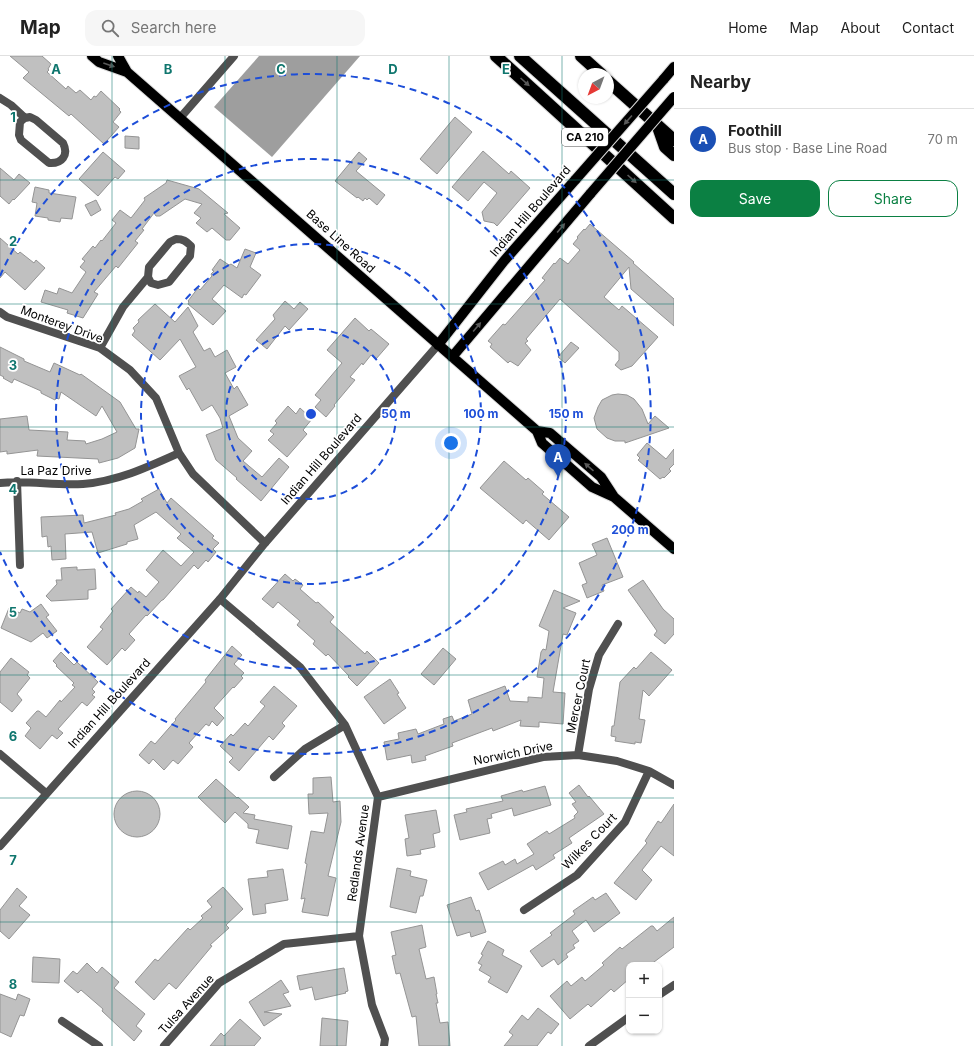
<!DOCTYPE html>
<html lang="en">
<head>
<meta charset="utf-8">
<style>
	:root { --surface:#fff; --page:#f6f6f6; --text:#222; --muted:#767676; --line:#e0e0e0; --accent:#0b8043 }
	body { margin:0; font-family:Inter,sans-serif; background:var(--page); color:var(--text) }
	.controls { position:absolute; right:12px; bottom:12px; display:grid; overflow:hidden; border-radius:8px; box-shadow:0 1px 3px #0004 }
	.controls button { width:36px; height:36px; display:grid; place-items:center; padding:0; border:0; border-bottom:1px solid var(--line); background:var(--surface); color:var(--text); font:20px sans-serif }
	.compass { position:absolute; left:578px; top:12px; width:36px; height:36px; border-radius:50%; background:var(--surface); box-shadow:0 1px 3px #0004; rotate:221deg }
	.you { position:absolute; left:451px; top:387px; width:14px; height:14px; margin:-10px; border:3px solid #fff; border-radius:50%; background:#1a73e8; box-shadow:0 0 0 6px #1a73e833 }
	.badge { display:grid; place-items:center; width:26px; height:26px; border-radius:50%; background:var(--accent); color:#fff; font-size:13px; font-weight:700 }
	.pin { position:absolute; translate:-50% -33px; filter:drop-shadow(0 1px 2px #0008) }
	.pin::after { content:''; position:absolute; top:21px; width:14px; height:12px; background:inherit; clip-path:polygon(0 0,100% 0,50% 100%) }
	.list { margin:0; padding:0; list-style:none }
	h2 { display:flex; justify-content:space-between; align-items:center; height:52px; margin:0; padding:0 16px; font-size:17px }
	h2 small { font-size:13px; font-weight:400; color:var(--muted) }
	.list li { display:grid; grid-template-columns:26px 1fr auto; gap:12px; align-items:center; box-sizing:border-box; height:60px; padding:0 16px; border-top:1px solid var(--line) }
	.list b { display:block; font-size:15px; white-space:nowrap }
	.list p { margin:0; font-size:13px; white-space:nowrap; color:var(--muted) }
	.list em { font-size:13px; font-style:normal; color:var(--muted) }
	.actions { display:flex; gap:8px; padding:12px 16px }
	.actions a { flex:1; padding:9px 0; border:1px solid var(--accent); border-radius:12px; text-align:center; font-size:14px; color:var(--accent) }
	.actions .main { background:var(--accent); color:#fff }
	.icon { flex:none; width:22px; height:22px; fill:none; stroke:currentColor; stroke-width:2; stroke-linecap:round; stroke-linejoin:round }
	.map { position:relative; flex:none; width:674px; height:990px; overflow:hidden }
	header { display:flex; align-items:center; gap:24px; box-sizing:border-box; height:56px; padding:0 20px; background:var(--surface); border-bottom:1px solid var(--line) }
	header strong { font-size:19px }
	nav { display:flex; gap:22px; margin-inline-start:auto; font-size:14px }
	.search { width:280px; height:36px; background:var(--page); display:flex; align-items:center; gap:10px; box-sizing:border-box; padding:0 14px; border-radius:12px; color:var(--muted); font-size:15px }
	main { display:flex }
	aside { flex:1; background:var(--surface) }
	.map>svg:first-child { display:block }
	.water { fill:#9e9e9e }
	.building { fill:#c0c0c0; stroke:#949494 }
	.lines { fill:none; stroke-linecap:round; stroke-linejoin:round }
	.primary-casing { stroke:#dbdbdb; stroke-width:12 }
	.motorway-casing { stroke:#dbdbdb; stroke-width:14 }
	.minor { stroke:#505050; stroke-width:8 }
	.tertiary { stroke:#505050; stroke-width:8 }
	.primary { stroke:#000; stroke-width:10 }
	.motorway { stroke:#000; stroke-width:12 }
	.primary-bridge-casing { stroke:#dbdbdb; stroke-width:12; stroke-linecap:butt }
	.primary-bridge { stroke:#000; stroke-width:10 }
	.oneway { fill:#595959 }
	.grid { fill:none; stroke:#0f766e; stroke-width:1; stroke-opacity:0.55 }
	.ring { fill:none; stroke:#1d4ed8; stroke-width:2; stroke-dasharray:7 5 }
	.labels { text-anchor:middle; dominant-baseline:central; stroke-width:3.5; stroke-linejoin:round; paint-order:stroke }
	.shield { fill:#fff; stroke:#4c4c4c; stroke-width:1 }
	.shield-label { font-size:11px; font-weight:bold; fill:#000 }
	.street-label { font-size:12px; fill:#000; stroke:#fff }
	.grid-label { font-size:13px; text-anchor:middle; font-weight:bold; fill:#0f766e; stroke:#fff; stroke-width:3.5; stroke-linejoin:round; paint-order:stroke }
	.centre { fill:#1d4ed8; stroke:#fff; stroke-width:2 }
	.ring-label { font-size:12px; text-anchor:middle; font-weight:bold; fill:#1d4ed8; stroke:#fff; stroke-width:3.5; stroke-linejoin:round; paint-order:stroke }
</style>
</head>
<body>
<header>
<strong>Map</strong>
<div class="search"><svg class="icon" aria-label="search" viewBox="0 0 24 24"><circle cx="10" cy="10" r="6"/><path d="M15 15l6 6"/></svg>Search here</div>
<nav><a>Home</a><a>Map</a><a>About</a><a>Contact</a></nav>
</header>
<main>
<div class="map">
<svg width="674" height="990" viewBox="0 0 674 990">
	<rect width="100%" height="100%" fill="#fff"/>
	<!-- water -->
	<path class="water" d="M259,0H360L272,101L214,51Z"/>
	<!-- building -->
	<path class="building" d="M10,0H42L51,8L48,13L49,14L47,16L66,33L68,30L76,37L80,34L91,44L94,40L96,41L101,35L120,53L119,54L121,56L113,66L119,71L104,88L71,58L69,60L23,22L29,16Z
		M455,61L472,76L437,118L420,103Z
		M125,80L139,81V93L125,92Z
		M483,95L509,118L511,115L530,132L497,170L494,167L484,165L482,156L497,137L484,126L468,145L452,131Z
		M103,96L125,115L118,123L115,121L98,140L79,123Z
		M359,96L367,103L356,115L385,139L377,149L369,142L367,144L365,142L363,145L358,141L357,142L335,125Z
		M0,112L14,124L19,118L30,127L14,144L13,143L9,148L0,140Z
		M167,124L199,133L228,157L224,158L240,172L230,184H226L212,172L207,176L196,167L201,162L194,157L202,148L185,143L160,160H156L154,157L142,173L144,174L135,185L138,187L118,212L116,210L94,236L98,238L83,262L67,257L68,254L41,246L45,234L57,238L59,232L72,237L86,216L80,211L85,205L82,203L93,190L95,192L101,184L102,185L116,167L112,164L120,154L131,162L145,144L144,142L166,127Z
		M35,131L49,134V137L76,141L72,163L61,162L60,166L48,164V162L35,160L37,147L32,146Z
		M96,144L101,154L91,160L85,149Z
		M590,168L634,206L633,207L674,243V270L631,233L629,211L604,241L619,254L622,250L658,281L632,310L621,314L615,309L619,304V296L560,243L526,283L528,285L525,287L531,294L518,310L510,305L508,307L490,291L492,288L488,285L503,268L505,269L545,224L542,222L554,207L555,208L560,202L568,208L580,194L573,188L578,182L577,181L584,173L585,174Z
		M0,182L18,198L20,196L34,207L36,204L45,212L25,234L5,216L0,222Z
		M245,193L256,197L250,211L261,219L246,239L244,238L242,242L224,229L212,243L226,255L213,269L188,248L189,246L188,245L198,232L200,234L212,220L211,218L214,215L212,214L220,203L229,209L231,208L237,212Z
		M285,245L294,253L300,246L308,253L289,274L285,270L267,293L256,284L275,263L273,259Z
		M155,248L175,266L188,251L198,270L193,276L204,295L210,292L215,301L227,294L236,311L225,317L234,333L237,330L248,349L229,360L238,382L252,395L243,405L262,421L279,402L289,411L261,445L236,423L237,422L216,404L206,379L223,372L220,362L212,349L202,355L189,332L187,334L179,320L196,311L180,283L160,304L132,279L135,275L133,272L139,266L138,264Z
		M355,262L369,275L371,273L389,288L376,303L371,299L363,309L362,307L350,321L355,324L334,349L335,350L326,361L315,351L321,344L315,339L342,307L327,294Z
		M571,286L579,292L565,307L558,301Z
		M0,291L24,303V305L50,316L54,307L80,319L81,318L120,346L136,373H139L135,392L118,402L99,407L98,403L37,400L38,394L7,398V395L0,396V363L27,360L29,374L68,376L67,384L85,385L86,388L102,383L117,376L102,350L96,360L61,336L59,343L56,342L55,344L41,337V335L14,323L12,327L3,322L4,321L0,319Z
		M618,338L627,339L634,343L642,353L648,368L655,360L669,372L625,387V385H615L607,382L597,373L594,362L598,351L602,344L612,339Z
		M288,350L296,358L300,352L312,363L303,374L307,378L287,401L268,384L274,378L270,375L277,367L275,365Z
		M647,387L666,403L674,393V408L669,413L671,415L664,422L663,421L660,423L638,404L640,402L637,399Z
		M504,405L526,424L528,422L544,436L542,438L569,461L549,484L526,464L523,468L480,432Z
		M159,433L167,447L171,442L214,480L212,482L219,487L213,493L216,496L208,506L206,504L198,513L194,509L163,544H162L147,560L146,559L129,578L135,584L125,595L122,592L107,609L87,591L103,573L100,571L113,555L111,553L131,531L138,537L139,535L146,541L159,526L146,514L163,494L181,510L194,496L177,482L181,478L156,456L134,469L138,483L127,486V488L98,497L92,476L65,478L66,503L52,504L51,490L48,491L47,480L42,481L41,461L83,459L84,467L116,459L115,457L129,453L143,445L141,443Z
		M607,482L623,521L602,529L604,535L587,542L582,529L587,527L579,507L597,499L592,488Z
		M77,511V514L95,513L96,533L88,534V543L51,545L46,540L57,528L56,524H62L61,512Z
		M285,518L293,525L295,523L303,529L300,533L316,547L318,546L334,561L330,566L365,598L367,595L379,607L357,630L348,621L349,620L328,598L326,600L313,588L315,585L297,569L300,565L278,546L273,552L262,543Z
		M643,524L663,553L674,563V578L665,588L654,579L657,575L628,534Z
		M554,534L580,545L563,552L576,557L567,579L563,578L553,636L565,637L563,668L539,666V671L520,670L521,664L493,675L492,672L452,687L453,690L425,700L426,704L412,707L411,699L387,704L384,686L399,683L398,677L416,673L418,678L444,668L443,663L452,660L454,665L472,658L468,644L505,630L510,645L528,646V641L542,642L544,622L537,621L541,596L543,593L546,594L549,575L539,570Z
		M41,548L49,559L46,561L57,575L47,582L43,577L31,586L1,572L9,552L20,557L22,553L30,556Z
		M232,590L242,599L234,608L244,617L241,620L243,622L234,632L233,631L214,652L224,662L217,670L212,665L209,670L206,668L189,687L193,691L178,708L173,704L164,714L153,703L149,708L139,699L151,685L155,688L176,664L175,663L206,626L205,624Z
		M443,592L456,603L434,629L421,618Z
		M61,596L74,609L77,606L98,626L92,633L95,636L92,639L95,641L87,650L82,646L58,673L63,677L57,683L52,679L40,693L25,680L31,672L26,667L37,655H39L46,661L60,644L61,646L75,631L72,629L74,627L56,610L57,609L53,605Z
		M651,596L672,614L649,640L643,634L639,663L645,664L641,687L635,686V688L615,685L616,681L611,680L612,670H614L620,626L634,611L636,613Z
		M11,602L29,616L27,619L30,622L17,638L22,644L12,656L0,646V616Z
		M390,623L399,637L397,638L406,652L384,668L364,641Z
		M274,630L297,650L282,667L285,670L273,684L269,680L239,715L229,706L233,702L220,690L231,678L233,680L245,667L248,670L265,650L260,646Z
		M331,721L333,746L340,745L341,766L328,820L336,822L328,860L302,856L305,842L301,843L307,808L305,807L311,775L324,777L328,757L309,758L308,738H313V722Z
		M216,723L237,742L238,741L249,751L243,757L255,759L254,763L292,770L288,793L256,787L259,774L248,772V768L235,756L225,767L198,741Z
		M579,729L588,741L589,740L604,758L569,782L572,787L553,799L555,802L536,814L533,809L488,834L479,817L503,805L505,809L515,803L517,808L534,798L527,788L547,775L549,778L575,762L574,760L578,756L572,748L576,746L569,737Z
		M545,730L551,749L514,760L512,752L491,758L492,762L487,763L490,777L460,784L454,759L467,756L466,753L503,745L501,740L522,734L523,736Z
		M114 758a23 23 0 1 1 46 0a23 23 0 1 1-46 0Z
		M674,748V800L661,790L642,814L652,824L636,844L614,827L647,787L645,785L658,765L661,767Z
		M436,754L440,776L433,778L435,791L420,794L421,798L407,800L405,783L409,782L405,759Z
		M397,812L411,815L410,820L427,824L423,840H420L416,857L390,851Z
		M283,813L288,844L265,848L266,857L253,859L248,823L268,821L267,815Z
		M223,831L243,853L226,869L229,872L210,889L212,890L176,933L169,927L154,944L135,926L155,903L158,905L188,872L190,874L203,862L201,860L212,851L207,845Z
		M17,832L27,841L19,850L30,859L9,883L0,875V854Z
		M606,837L620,857L594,876L586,864L572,875L579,885L573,889L575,892L566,898L568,901L558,909L554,903L542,911L530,895L552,879L550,877L575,858L573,855L593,841L595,844Z
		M471,841L476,855L479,854L486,876L471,881L470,876L457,880L447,849Z
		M674,861V891L650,909H629V923L614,936L611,933L591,951L588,948L570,963L550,940L567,925L571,930L582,921L585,925L604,909L602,907L620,891L622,893L651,870H653L657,875Z
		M422,869L426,891L419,893L426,923L434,921L437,938H436L438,947H436L440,967L448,966L450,990H419L416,960L412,961L400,917L396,918L392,900L396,899L391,876Z
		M488,885L504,894L502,899L522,910L507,937L488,926L491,921L479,914L482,909L478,907L483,899L481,898Z
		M33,901L60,903L59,927L32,926Z
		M87,907L97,917L102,911L119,926L114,932L145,958L136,970L142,975L134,985L102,955L103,953L81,934L78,937L64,925L73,915L77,918Z
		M344,912L348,935L345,936L346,937L315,944L312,931L300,934L297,920Z
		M281,924L289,936L283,938L291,950L264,956L282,958L264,970L249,946Z
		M0,938L16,944L18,938L30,943L24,960L20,959L11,981L0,976Z
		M538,952L559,968L551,978L548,976L537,990H504L513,979L509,976L522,959L528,964Z
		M322,962L348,965L346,990H320Z
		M240,963L261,982L254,990H210L221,977L224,980Z"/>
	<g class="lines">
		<defs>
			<path id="primary" d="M92,0L99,6L127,16
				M118,0L127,16L537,375L542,387L592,431L614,441L674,493
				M663,24L674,11
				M438,289L504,205L576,123
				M452,301L591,137
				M537,375L550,377L601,421L614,441"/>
			<path id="motorway" d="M496,0L674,162
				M520,0L674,138
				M581,0L601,18
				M608,25L674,84
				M658,71L665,91L674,99"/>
		</defs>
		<!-- primary casing -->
		<use href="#primary" class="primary-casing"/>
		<!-- motorway casing -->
		<use href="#motorway" class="motorway-casing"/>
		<!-- minor -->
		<path class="minor" d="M0,42L11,49L25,62
			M30,61L36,64L63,87C69,99 62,108 49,107L21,84L19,79L20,66L25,62Z
			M180,62L234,0
			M176,183C183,183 186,185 191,190L190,200L169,226L158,229L151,227L148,221L149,211L170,186Z
			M0,256L7,261L100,292L130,314L156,342L179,397L193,418L265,487
			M100,292L123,251L148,221
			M17,425L20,509
			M0,427C28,424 55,430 83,428C118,425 148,411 179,397
			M220,543L300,611L345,669L378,741L359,880L372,949L385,983L384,990
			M0,698L46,737
			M578,699L589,633L599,599L618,568
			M274,721L305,693L345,669
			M378,741L543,701L578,699L617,705L649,715L674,729
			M524,854L577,819L625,766L649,715
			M659,939L674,929
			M62,965L99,990
			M164,990L219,927L284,888L359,880
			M589,990L629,961"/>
		<!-- tertiary -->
		<path class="tertiary" d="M0,790L220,543L265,487L438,289"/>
		<!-- primary -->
		<use href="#primary" class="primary"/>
		<!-- motorway -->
		<use href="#motorway" class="motorway"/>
		<defs>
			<path id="primary-bridge" d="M576,123L663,24
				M591,137L674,41"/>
		</defs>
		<!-- primary-bridge casing -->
		<use href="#primary-bridge" class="primary-bridge-casing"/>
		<!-- primary-bridge -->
		<use href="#primary-bridge" class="primary-bridge"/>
	</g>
	<!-- one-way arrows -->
	<defs><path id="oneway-solid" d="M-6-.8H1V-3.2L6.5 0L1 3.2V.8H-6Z"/></defs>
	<g class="oneway">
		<use href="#oneway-solid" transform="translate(109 9) rotate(19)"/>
		<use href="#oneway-solid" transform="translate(525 26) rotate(42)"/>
		<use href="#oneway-solid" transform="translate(628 64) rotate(131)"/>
		<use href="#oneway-solid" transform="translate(632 123) rotate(42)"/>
		<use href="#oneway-solid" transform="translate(561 172) rotate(-50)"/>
		<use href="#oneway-solid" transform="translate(477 271) rotate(-50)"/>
		<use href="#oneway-solid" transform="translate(589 411) rotate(-139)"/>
	</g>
	<!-- grid -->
	<path class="grid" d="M112,0V990M225,0V990M337,0V990M449,0V990M562,0V990M0,124H674M0,248H674M0,371H674M0,495H674M0,619H674M0,742H674M0,866H674"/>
	<!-- distance rings -->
	<g class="ring">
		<circle cx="311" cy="358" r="85"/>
		<circle cx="311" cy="358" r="170"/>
		<circle cx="311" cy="358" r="255"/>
		<path d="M0 220A340 340 0 1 1 0 496"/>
	</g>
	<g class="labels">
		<!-- shield labels -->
		<rect class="shield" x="562" y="72" width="46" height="18" rx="3"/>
		<g class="shield-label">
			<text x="585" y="81">CA 210</text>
		</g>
		<!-- street labels -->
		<g class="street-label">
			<text transform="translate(530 155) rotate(-49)">Indian Hill Boulevard</text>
			<text transform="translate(341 185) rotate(42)">Base Line Road</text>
			<text transform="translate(62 268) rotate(20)">Monterey Drive</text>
			<text transform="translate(321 403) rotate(-49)">Indian Hill Boulevard</text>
			<text x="56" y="414">La Paz Drive</text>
			<text transform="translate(578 640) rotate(-78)">Mercer Court</text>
			<text transform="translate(109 647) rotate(-48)">Indian Hill Boulevard</text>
			<text transform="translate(513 697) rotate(-11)">Norwich Drive</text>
			<text transform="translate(589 785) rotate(-46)">Wilkes Court</text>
			<text transform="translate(358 797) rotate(-82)">Redlands Avenue</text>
			<text transform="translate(186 948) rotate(-48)">Tulsa Avenue</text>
		</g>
	</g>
	<g class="grid-label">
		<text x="56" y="18">A</text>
		<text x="168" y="18">B</text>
		<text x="281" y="18">C</text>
		<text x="393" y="18">D</text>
		<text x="506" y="18">E</text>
		<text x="13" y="66">1</text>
		<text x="13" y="190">2</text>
		<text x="13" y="314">3</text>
		<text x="13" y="438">4</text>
		<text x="13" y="561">5</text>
		<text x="13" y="685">6</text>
		<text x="13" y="809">7</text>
		<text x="13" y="933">8</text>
	</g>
	<circle cx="311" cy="358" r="6" class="centre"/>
	<g class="ring-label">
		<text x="396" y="362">50 m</text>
		<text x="481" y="362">100 m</text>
		<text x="566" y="362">150 m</text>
		<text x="630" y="478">200 m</text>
	</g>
</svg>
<div class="controls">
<button>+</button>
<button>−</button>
</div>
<svg class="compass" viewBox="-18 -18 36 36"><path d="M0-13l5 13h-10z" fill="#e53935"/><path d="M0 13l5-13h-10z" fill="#767676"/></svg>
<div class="you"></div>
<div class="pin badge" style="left:558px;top:421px;background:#1a4fb4">A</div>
</div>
<aside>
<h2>Nearby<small></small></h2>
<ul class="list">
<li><span class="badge" style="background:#1a4fb4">A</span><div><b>Foothill</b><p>Bus stop · Base Line Road</p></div><em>70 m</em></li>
</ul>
<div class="actions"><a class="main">Save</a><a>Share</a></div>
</aside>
</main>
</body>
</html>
